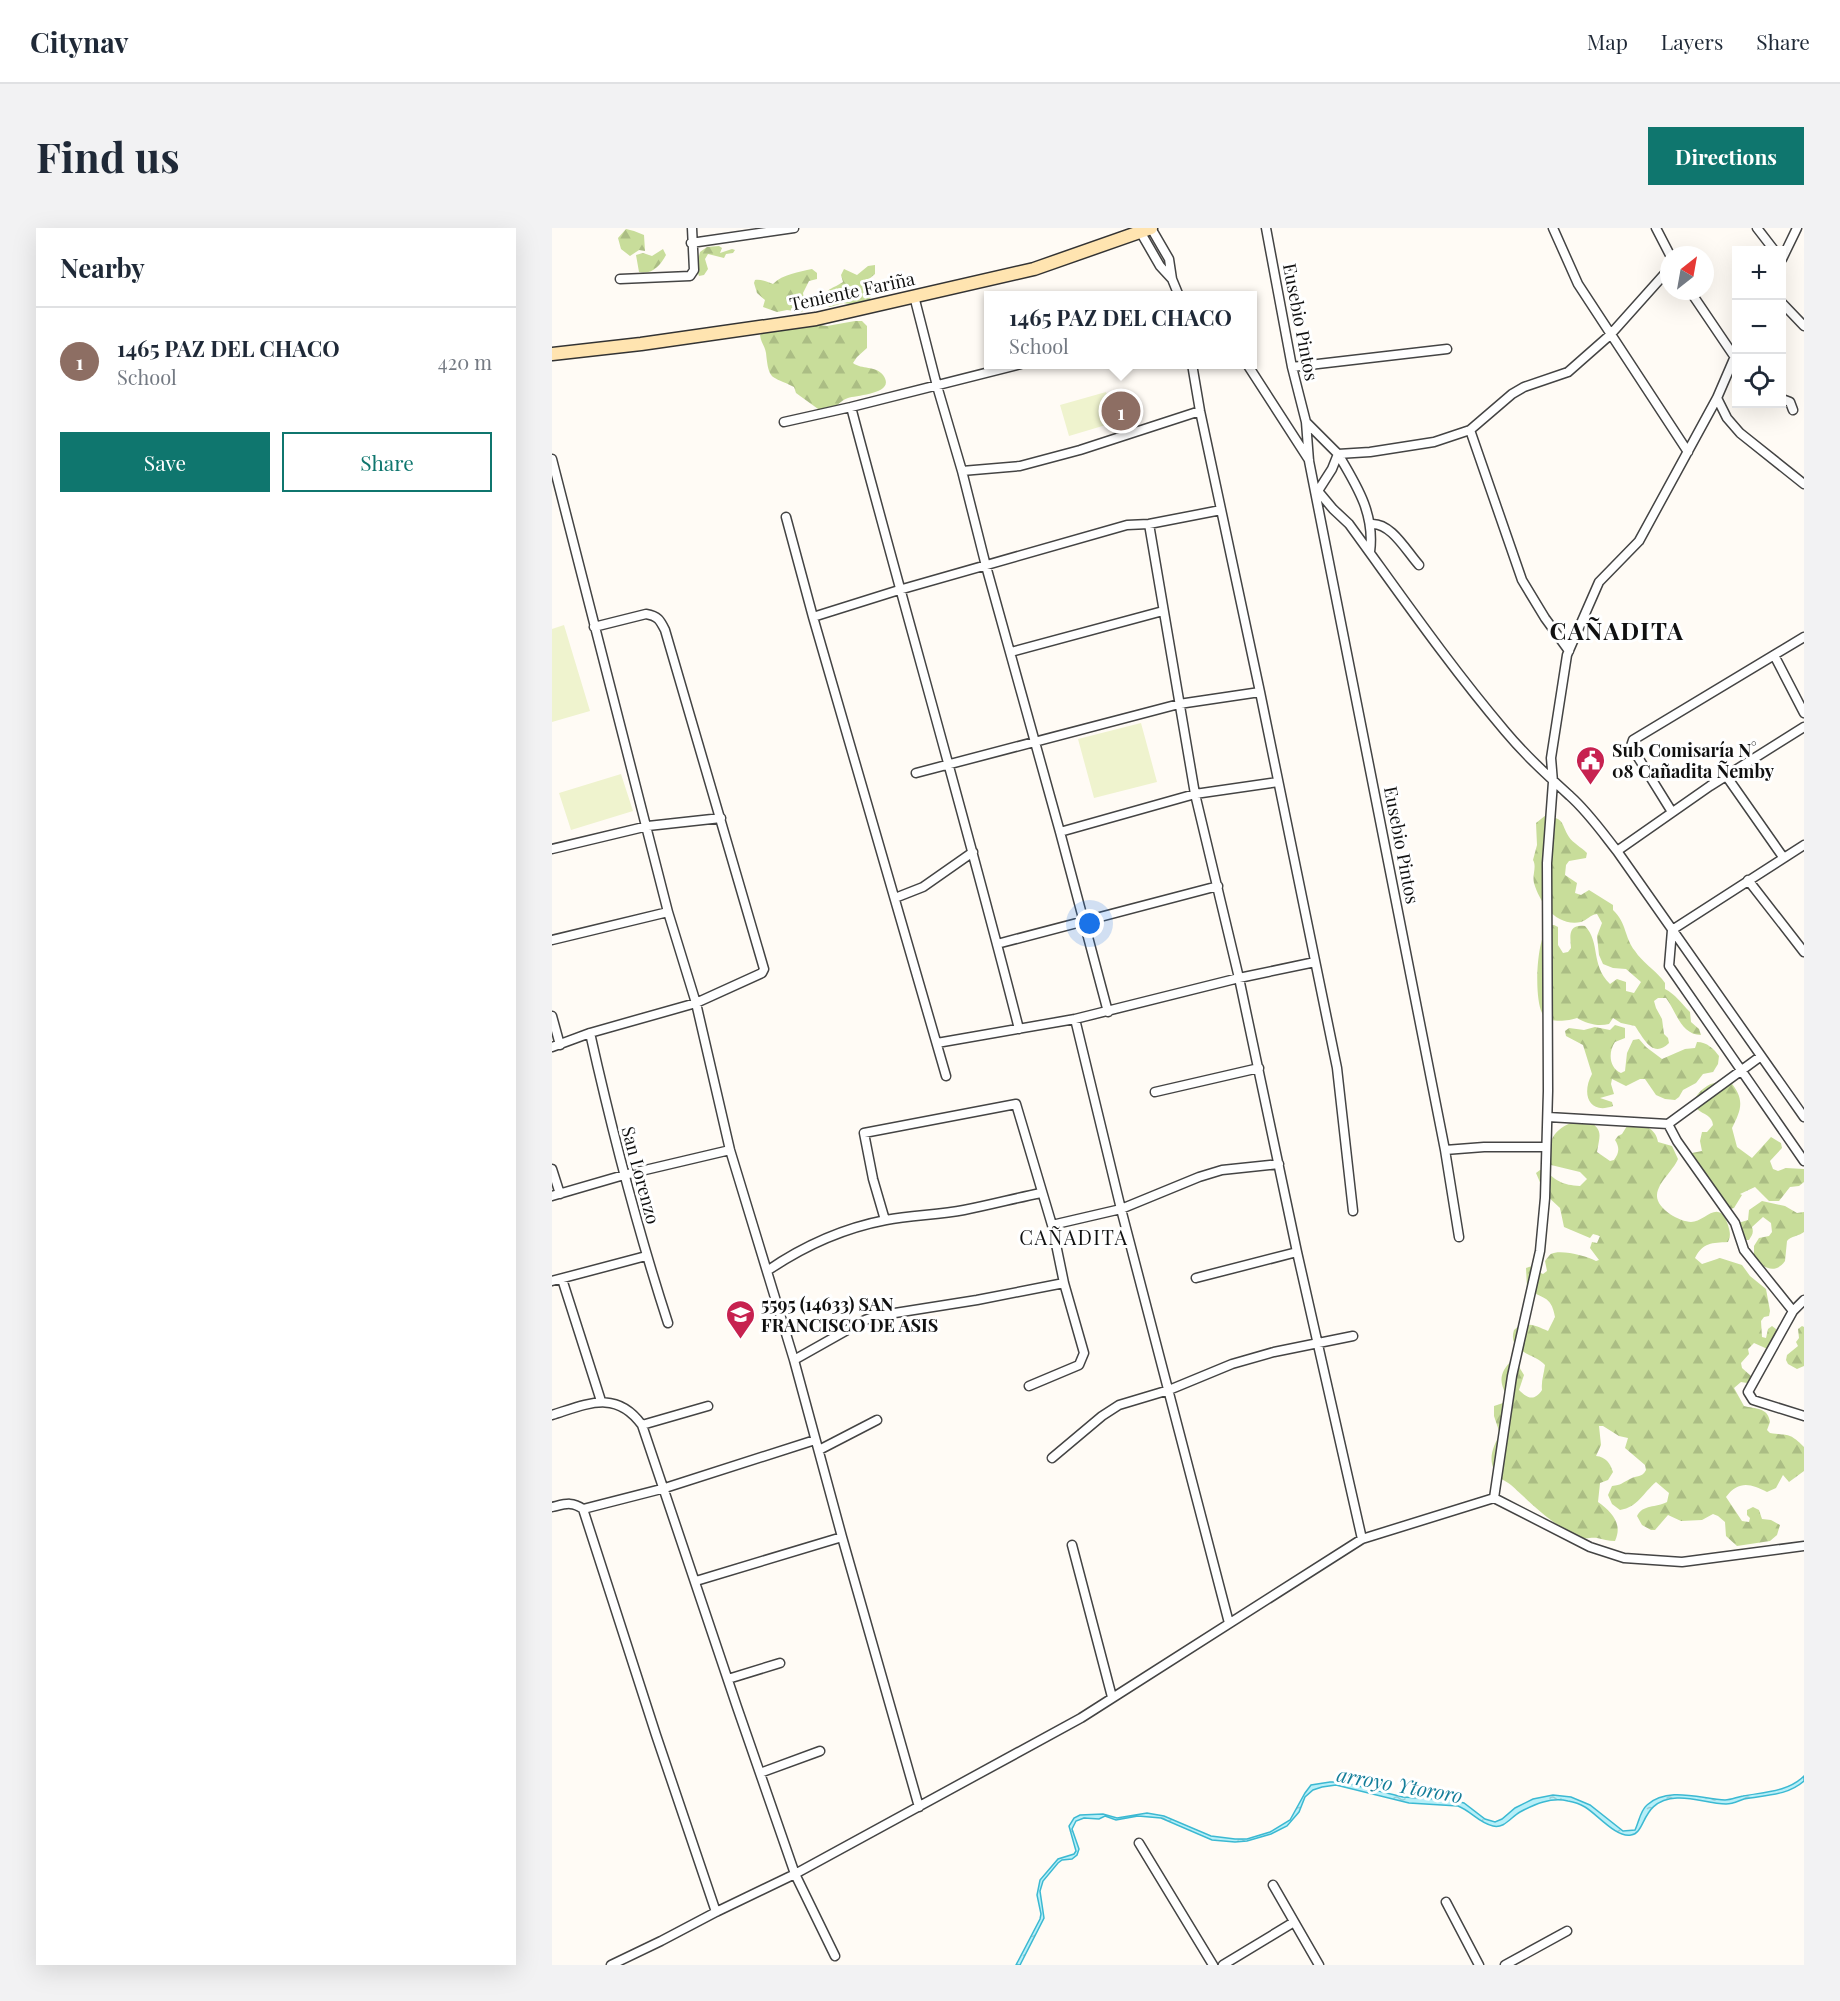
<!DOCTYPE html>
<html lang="en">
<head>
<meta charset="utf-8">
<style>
	:root { --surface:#fff; --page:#f2f2f3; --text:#1f2937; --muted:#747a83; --line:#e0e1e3; --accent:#0f766e }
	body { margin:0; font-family:"Playfair Display",serif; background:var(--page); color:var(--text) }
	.controls { position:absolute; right:18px; top:18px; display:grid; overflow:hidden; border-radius:0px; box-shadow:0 6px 24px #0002 }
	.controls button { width:54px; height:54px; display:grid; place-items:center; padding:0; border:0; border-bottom:2px solid var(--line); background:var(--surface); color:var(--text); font:30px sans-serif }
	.compass { position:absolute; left:1108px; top:18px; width:54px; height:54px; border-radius:50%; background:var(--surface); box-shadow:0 6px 24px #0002; rotate:31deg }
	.you { position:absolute; left:538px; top:696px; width:21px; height:21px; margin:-15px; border:4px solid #fff; border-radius:50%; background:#1a73e8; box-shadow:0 0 0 9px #1a73e833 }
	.badge { display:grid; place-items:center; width:39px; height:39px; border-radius:50%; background:var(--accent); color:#fff; font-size:20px; font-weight:700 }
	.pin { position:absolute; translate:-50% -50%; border:3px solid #fff; box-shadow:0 2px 6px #0006 }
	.popup { position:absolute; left:432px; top:63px; width:273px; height:78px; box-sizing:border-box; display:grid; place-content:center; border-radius:0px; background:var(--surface); filter:drop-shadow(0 2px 4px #0005); font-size:20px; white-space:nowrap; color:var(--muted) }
	.popup b { font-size:22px; color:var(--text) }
	.popup::after { content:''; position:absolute; left:50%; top:100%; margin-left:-12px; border:12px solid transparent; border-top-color:var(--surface) }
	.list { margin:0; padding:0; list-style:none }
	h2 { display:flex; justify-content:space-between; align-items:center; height:78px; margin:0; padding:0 24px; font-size:26px }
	h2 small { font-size:20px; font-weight:400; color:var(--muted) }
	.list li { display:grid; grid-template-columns:39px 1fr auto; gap:18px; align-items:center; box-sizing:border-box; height:108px; padding:0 24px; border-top:2px solid var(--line) }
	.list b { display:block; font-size:22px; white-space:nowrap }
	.list p { margin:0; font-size:20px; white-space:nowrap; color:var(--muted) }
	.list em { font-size:20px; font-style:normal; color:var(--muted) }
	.actions { display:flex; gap:12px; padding:18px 24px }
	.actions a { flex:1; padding:14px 0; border:2px solid var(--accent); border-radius:0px; text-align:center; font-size:21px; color:var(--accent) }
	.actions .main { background:var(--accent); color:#fff }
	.icon { flex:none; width:33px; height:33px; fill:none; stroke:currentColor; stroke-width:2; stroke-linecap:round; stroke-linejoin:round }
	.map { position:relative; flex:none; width:1252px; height:1737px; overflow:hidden; border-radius:0px }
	header { display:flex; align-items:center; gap:36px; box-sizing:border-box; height:84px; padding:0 30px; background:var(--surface); border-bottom:2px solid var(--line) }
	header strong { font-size:28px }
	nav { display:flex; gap:33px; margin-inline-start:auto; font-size:21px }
	.intro { display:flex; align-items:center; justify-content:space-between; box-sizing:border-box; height:144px; padding:0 36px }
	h1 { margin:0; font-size:42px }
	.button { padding:15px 27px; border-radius:0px; background:var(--accent); color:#fff; font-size:21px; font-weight:700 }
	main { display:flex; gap:36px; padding:0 36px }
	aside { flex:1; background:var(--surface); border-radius:0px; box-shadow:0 6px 24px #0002 }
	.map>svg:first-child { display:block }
	.forest { fill:url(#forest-firs) }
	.pitch { fill:#eff3ce }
	.water { fill:url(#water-ripples); stroke:#3cb9d2; stroke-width:1.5 }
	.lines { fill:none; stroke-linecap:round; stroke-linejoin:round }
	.street-casing { stroke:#444; stroke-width:11 }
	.secondary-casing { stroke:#333; stroke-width:15 }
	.street { stroke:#fff; stroke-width:8 }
	.secondary { stroke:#ffe4b0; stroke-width:12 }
	.labels { text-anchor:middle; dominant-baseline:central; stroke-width:6; stroke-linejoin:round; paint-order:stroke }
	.street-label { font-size:18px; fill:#111; stroke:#fff }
	.poi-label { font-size:18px; font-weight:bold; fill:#111; stroke:#fff; text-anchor:start }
	.neighbourhood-label { font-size:20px; letter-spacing:1.5px; fill:#111; stroke:#fff }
	.water-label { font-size:20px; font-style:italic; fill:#147e9a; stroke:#fff }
	.district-label { font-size:24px; font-weight:bold; letter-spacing:1.5px; fill:#111; stroke:#fff }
</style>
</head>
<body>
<header>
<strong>Citynav</strong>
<nav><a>Map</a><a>Layers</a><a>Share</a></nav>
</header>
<div class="intro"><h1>Find us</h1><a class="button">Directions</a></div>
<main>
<aside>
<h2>Nearby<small></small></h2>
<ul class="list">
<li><span class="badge" style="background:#8d6e63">1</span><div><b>1465 PAZ DEL CHACO</b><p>School</p></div><em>420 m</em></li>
</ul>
<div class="actions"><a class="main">Save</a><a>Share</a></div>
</aside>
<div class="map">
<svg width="1252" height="1737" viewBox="0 0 1252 1737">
	<defs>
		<pattern id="forest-firs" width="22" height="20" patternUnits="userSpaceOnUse" patternTransform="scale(1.5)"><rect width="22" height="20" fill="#c8dd9a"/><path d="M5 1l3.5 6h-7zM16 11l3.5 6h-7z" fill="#abbd84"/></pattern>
		<pattern id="water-ripples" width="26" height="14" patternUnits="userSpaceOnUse" patternTransform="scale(1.5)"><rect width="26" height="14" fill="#b7eff8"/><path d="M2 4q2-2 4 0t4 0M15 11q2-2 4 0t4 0" fill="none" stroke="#9cccd4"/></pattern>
	</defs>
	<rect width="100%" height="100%" fill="#fffbf5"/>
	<!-- forest -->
	<path class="forest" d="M74,1L82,3L92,7L93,23L87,22L78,28L69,21L66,10Z
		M167,18L170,20L168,25L180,21L183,22L181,25L174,26L172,30L156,26L153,31L156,41L152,47L147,48L144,40L148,24L155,19Z
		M111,21L114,27C108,38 100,47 87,44L84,27L91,25L100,28Z
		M323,37V46L317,51L320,67L317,73L304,77L291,75L278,79L272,76C268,62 281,61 291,54L289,47L292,41L305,47L316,38Z
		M260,41L265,45V51L257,53L251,65L253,78L250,84L235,82L225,84L211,79L213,72L205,65L202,55L203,52C209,51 216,54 221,56C231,46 247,44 260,41Z
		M303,93H310L315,98V120L305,129L301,135C310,142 323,137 331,147C345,166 305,167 296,170C287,173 284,181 273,186L244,165L242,159C219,147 217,154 214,125C213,118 209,115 208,107L213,103L235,101L253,95L275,98Z
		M994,587C1014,592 1008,594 1017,609C1021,615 1029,619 1035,625L1034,630L1017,633L1014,637L1013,647L1025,655L1023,665L1029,667L1037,662L1061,677V682C1075,695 1072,709 1083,723C1090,734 1102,741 1110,751L1113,755V761C1123,766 1129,775 1138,784L1139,794L1147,801L1149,807C1129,807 1124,783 1114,770H1106L1102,773L1104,780L1110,791L1112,806L1116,810L1117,815C1101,831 1092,811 1083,798L1069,795L1061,790L1057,796C1045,799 1034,795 1025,790C1016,793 995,796 990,785C982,768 984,711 997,697H1002L1006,699V717L1011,725L1016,724L1019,720C1018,707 1016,696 1033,698C1049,715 1038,736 1058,756L1065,751L1074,754V763L1082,765L1089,754L1074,741L1061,740L1051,736L1047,727L1045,708L1050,695L1045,686C1037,687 1036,692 1029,694C1004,699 988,675 982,655C980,646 985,639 981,632L985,617L984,595Z
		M1063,797L1073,800V810L1063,814C1056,824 1057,840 1069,845L1073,843L1075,825L1081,812L1087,811L1094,819L1110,831L1133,821L1143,820L1145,814C1155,814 1162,821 1167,828L1166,836L1161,844L1151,846L1144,855L1131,862L1127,869L1123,872L1113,871L1104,867L1093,851H1088L1074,858L1060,851L1059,856L1062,866L1048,870L1060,874L1061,878C1037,887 1029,866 1040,846L1031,817L1014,808L1013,803L1017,800L1032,802L1043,799L1058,802Z
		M1177,852C1193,871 1190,880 1180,900L1185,919L1200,930L1219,909L1229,915L1230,920L1218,933L1221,941L1226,943L1234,940L1252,941V954L1247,958L1238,959L1227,973H1217L1203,959L1188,966L1190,967L1182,980L1178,981L1146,951L1137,935L1140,925L1150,923L1148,913L1150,904H1155L1161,897C1160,887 1152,887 1145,881C1136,873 1151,859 1159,856C1164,854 1171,854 1177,852Z
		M1033,891C1052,901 1048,906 1045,924L1058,933L1062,932C1067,925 1068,920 1063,912L1066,908L1070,906L1075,898L1082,895C1093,897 1104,901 1106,914L1120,918L1126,931C1121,943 1106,954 1105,967C1104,981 1128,994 1139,994C1153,994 1167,969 1176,997C1178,1004 1179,1007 1176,1014C1160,1015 1151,1014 1143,1030L1150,1036L1168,1030L1190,1037L1198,1048L1214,1061L1218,1083L1217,1088L1212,1089L1209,1093L1210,1109L1214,1110L1216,1101L1220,1098L1224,1101L1226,1105L1220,1123L1202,1115L1196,1121L1197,1126L1189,1135L1190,1140L1199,1148V1153L1195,1155L1189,1154L1182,1160L1192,1178C1203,1181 1216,1179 1218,1194L1215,1202L1218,1205C1237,1208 1237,1204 1252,1219V1243L1237,1254L1231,1247L1224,1260L1215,1264C1199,1256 1187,1252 1174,1269L1190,1293L1197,1294L1198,1290L1195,1287V1282L1201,1279L1207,1282L1210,1291L1219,1292L1228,1297L1225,1307L1218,1313L1185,1318L1174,1308L1173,1294L1166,1288L1161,1286L1150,1292L1129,1293L1116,1287L1103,1302H1099L1090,1297L1085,1288C1091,1276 1104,1280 1115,1274L1117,1265L1104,1254C1091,1265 1086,1279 1068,1282L1060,1276L1056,1267L1060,1258C1070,1257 1069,1255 1078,1251C1085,1247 1090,1250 1094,1242L1093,1237L1073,1220L1076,1210L1067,1208L1051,1198H1047L1049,1217L1044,1228C1054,1229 1058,1235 1061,1244L1056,1252L1048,1255L1046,1274C1060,1284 1071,1296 1063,1313C1056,1313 1051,1311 1045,1310C1040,1309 1035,1311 1031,1310C1006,1303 977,1273 959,1257C953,1252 945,1250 942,1242C936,1229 942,1217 948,1206L942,1188V1178L951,1175L954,1166C946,1152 949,1143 960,1132L964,1134L972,1147L967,1162C975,1170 982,1174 990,1162C989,1153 992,1146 993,1137C983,1125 955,1125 962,1102C973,1092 984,1098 996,1103L1003,1089C999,1065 989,1073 975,1059L974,1040L980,1038L982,1042L991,1046L995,1043L993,1033C994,1032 998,1026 999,1026C1008,1021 1035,1028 1044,1033L1047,1032L1038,1020L1040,1014L1045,1015L1048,1008L1041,1006L1038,1010L1012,999L1008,980L993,966L984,945L988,942H992C1005,953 1010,957 1028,958L1035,951L1028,944L999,937C992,908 1008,896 1033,891Z
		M1210,973L1233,978L1245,985L1252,984V1004C1247,1008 1239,1008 1235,1013L1233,1033C1223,1047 1210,1040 1202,1028V1018L1207,1010L1217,1008L1220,1004L1219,995L1211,989L1200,999C1202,1005 1200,1007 1197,1012H1192L1186,995L1196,992L1197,982Z
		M1250,1098L1252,1099V1138L1245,1141L1236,1136L1234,1132L1235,1127L1246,1118L1244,1114L1247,1110L1246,1101Z"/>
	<!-- pitch -->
	<path class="pitch" d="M554,164L564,194L517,208L508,177Z
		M12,397L38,483L0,494V401Z
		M589,495L605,554L542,570L526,511Z
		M69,546L81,583L19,602L7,565Z"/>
	<!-- water -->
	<path class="water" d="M1252,1548V1553C1235,1568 1213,1567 1192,1571C1186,1573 1181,1576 1174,1576C1158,1576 1142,1569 1125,1570C1088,1572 1095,1605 1079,1607C1064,1610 1045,1586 1033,1579C1028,1576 1022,1574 1016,1573C999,1569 983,1576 968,1584C959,1589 952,1601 941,1598C927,1595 919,1583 906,1578L857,1575L784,1557L770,1559L761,1562L753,1569L747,1584L735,1598L719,1606L695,1613L683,1614L660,1612L609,1590L586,1588L564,1592L553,1588L547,1591L532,1590L524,1593L520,1601L527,1621L525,1627L520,1631L510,1632L506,1635L491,1653L488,1663L492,1690L468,1737H464L488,1691L489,1686L485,1667L488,1652L506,1631L522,1626L524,1623L517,1598L522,1590L528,1587L551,1586L565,1590L595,1585L612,1588L659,1608L683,1611H695L718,1604L738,1592L753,1565L759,1557L778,1554H790L851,1569L900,1572L912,1575L933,1591L943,1594L950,1591L963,1580L981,1571L1001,1567L1019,1569L1038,1577L1071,1603L1083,1602C1087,1594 1088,1583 1095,1577C1116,1558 1149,1571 1173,1572C1179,1572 1185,1569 1191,1568C1212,1564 1236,1564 1252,1548Z"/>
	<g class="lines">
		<defs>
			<path id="street" d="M599,0L617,31L620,51L627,68
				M714,0L740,139L754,194
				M1001,0L1026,56L1136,224
				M1104,0L1118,27
				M1205,0L1222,22
				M589,5L608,38L620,51
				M139,15L242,0
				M1230,31L1245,0
				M68,51L138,48L142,42L140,0
				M1138,63L1184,131
				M362,68L385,158L410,243L434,338L508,604L556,784
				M1230,75L1252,98
				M640,136L648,183L708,464L785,840L801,983
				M695,136L757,232
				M740,139L895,121
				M1165,170L1175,190L1188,205L1252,256
				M1230,171L1238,174L1241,182
				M299,179C354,387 414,593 467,801
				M232,194L299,179L469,136
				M918,202L970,352L993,390L1017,423
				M0,231L116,684
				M410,243L468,238L528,222L648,183
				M766,263L781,281L797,296C848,366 897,437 953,503C973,527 995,547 1018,568C1036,584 1050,604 1065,623L1252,889
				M764,266L780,241L786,226C805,258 823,286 818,324
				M234,289L261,389L394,848
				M597,296L643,566L687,750L745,1024L810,1311
				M819,296C839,294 855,324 867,337
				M261,389L347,362L575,297L597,296L669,282
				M459,424L611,383
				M1222,427L1252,485
				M364,545L627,476L708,464
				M1175,549L1231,629
				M1120,584L1079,518L1081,512L1252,409
				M508,604L643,566L726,554
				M1252,617L1120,702L1117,738L1252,933
				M0,621L96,598L169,590
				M1065,623L1158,558L1252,499
				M1196,652L1252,724
				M343,670L371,659L421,624
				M0,712L116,684L144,775L178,922L242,1132L290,1309L367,1579
				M445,716L666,658
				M0,788L8,817
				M523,791L569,981L677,1395
				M38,805C60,903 85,1000 116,1095
				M385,815L523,791L687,750L763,734
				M0,819L38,805L144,775L210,745L212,741L113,402C108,392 106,388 94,386L42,399
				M603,864L707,840
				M996,889L1116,896L1209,828
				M1116,896L1125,913L1183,995L1192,1022L1241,1083
				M893,922L932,919H994
				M0,941L8,966
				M0,968L72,947L178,922
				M333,992L321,951L312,905L464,876L500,997L512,1055L532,1125L527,1137L477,1158
				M500,997L569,981L647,949L670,942L727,936
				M907,1009L893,922L757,233L754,194L786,226L818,224L882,214L918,202L960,166L972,159L1016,144L1058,107L1117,41
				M215,1043C250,1019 292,1000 334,992C360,987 387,987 412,982C438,977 464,970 489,965
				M644,1050L745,1024
				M10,1051L49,1173
				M0,1053L94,1028
				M1252,1072L1241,1083L1196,1164L1201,1172L1252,1188
				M242,1132L313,1092L324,1088L425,1072L512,1055
				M0,1187C35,1176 64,1161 90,1197L185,1479L243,1646L164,1684L109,1713L59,1737
				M90,1197L156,1178
				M267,1222L325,1192
				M500,1230L550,1188L567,1177L617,1162L680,1136L722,1124L801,1108
				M942,1270L960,1148L988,1023L993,970L996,863L995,635L1001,554L999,530L1015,427L1047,354L1087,313L1165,170L1184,126
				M0,1279C13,1276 20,1273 31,1281L104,1507L164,1684
				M31,1281L113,1260L263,1212
				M520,1317L560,1469
				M144,1353L290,1309
				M176,1451L228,1435
				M208,1545L268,1523
				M587,1615L661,1737
				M721,1657L767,1737
				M894,1674L927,1737
				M283,1728L243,1646L529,1490L810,1311L942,1270L1038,1319L1072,1330L1130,1334L1252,1318
				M671,1737L742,1694
				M953,1737L1015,1703"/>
			<path id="secondary" d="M0,126L89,116L264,91L482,41L599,0"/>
		</defs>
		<!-- street casing -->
		<use href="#street" class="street-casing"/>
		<!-- secondary casing -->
		<use href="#secondary" class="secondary-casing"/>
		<!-- street -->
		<use href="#street" class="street"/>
		<!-- secondary -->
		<use href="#secondary" class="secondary"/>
	</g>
	<!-- icons -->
	<defs>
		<symbol id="civic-pin" viewBox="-11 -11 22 30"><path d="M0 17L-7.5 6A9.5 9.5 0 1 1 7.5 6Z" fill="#c72250" stroke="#fff"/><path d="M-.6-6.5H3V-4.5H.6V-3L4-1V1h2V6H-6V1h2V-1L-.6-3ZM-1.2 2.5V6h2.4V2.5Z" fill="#fff"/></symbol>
		<symbol id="school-pin" viewBox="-11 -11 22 30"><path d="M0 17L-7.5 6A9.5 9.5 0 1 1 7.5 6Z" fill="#c72250" stroke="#fff"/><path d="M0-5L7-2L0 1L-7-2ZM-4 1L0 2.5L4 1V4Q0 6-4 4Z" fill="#fff"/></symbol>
	</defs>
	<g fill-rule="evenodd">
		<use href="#civic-pin" x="1022" y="516" width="33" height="45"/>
		<use href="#school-pin" x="172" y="1070" width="33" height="45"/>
	</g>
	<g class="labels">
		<!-- street labels -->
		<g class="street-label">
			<text transform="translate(300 63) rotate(-12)">Teniente Fariña</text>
			<text transform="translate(749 94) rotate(79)">Eusebio Pintos</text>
			<text transform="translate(850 617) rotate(79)">Eusebio Pintos</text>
			<text transform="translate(89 947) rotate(75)">San Lorenzo</text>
		</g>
		<!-- poi labels -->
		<g class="poi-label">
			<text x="1060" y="522">Sub Comisaría N°<tspan x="1060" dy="21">08 Cañadita Ñemby</tspan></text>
			<text x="209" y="1076">5595 (14633) SAN<tspan x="209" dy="21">FRANCISCO DE ASIS</tspan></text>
		</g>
		<!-- neighbourhood labels -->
		<g class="neighbourhood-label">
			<text x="522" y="1008">CAÑADITA</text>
		</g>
		<!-- water labels -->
		<g class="water-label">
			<text transform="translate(848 1556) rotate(10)">arroyo Ytororo</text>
		</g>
		<!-- district labels -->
		<g class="district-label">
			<text x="1065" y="402">CAÑADITA</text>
		</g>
	</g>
</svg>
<div class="controls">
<button>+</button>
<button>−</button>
<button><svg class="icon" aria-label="locate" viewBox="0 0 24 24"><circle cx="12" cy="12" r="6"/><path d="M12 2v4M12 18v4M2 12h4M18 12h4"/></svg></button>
</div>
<svg class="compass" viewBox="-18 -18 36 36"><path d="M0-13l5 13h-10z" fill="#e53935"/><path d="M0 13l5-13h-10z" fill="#747a83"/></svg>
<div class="you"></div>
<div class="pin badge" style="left:569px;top:183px;background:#8d6e63">1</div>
<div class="popup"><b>1465 PAZ DEL CHACO</b>School</div>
</div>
</main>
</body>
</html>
